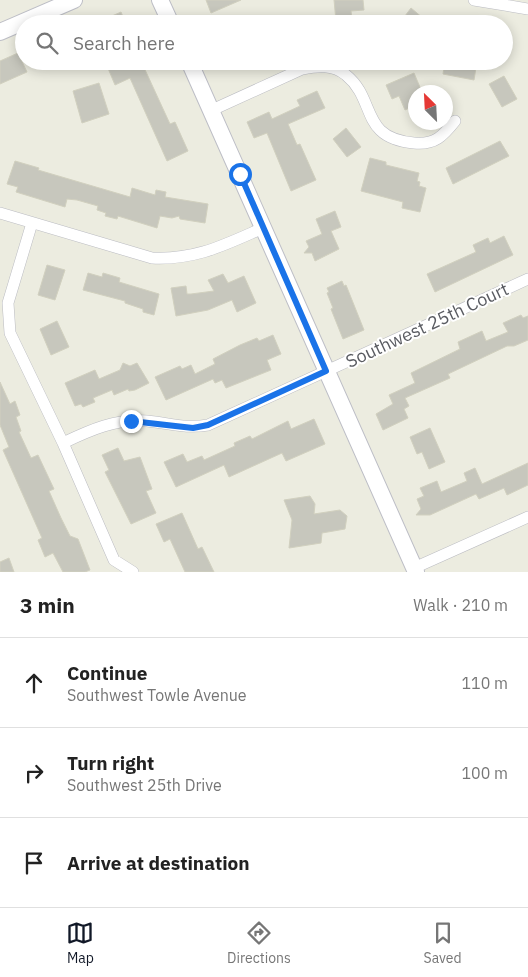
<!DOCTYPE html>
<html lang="en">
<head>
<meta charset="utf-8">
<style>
	:root { --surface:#fff; --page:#f6f6f6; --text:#222; --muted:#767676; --line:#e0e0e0; --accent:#111827 }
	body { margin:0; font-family:"IBM Plex Sans",sans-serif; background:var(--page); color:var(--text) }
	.compass { position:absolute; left:408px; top:85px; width:45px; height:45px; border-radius:50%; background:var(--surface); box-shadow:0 2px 12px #0003; rotate:336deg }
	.stop { position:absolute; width:15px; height:15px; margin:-11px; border:4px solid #1a73e8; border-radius:50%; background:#fff }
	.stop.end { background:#1a73e8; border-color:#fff; box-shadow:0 1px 5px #0008 }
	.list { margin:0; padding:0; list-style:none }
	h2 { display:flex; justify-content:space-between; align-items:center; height:65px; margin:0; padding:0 20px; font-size:21px }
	h2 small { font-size:16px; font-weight:400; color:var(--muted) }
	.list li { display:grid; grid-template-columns:32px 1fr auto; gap:15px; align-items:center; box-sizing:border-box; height:90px; padding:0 20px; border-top:1px solid var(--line) }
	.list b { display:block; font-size:19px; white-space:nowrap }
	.list p { margin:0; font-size:16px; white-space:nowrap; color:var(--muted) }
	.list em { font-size:16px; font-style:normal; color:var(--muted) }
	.icon { flex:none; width:28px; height:28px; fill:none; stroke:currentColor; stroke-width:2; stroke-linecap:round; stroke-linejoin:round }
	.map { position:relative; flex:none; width:528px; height:572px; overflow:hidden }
	.search { position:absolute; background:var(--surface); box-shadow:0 2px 12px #0003; left:15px; right:15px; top:15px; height:55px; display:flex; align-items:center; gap:12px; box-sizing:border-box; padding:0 18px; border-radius:28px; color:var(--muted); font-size:19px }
	.sheet { height:335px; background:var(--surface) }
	nav { display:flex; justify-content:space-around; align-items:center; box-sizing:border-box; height:70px; border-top:1px solid var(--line); background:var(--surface); font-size:14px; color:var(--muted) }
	nav a { display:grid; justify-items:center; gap:2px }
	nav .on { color:var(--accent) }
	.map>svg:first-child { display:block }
	.building { fill:#c7c7bd; stroke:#d1d0bf }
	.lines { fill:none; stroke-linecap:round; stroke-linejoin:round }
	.street-casing { stroke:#bbbcc2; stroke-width:12 }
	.secondary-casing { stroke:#bdbec6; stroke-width:18 }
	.street { stroke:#fff; stroke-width:11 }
	.secondary { stroke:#fff; stroke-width:16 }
	.route { stroke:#1a73e8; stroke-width:6 }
	.labels { text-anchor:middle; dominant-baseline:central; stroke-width:4; stroke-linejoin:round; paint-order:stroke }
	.street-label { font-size:18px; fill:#595b61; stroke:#fff }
</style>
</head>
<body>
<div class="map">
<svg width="528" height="572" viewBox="0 0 528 572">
	<rect width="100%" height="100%" fill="#ecece0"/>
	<!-- building -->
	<path class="building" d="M206,0H241L211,13Z
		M334,0H363L364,10L351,11L352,19L336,21Z
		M411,8L430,24H399Z
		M121,12L126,24H94Z
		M18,53L27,72L0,84V61Z
		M105,61H141L170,124L175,122L188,151L167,161L130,78L115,85Z
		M445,61H477L474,80L443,74Z
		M414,73L422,92H416V105L405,110L399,96L392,99L386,85Z
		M504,76L517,99L502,107L489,84Z
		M99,83L109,114L82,123L73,91Z
		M317,91L325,108L288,124L297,145L300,144L316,180L291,191L267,133L254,138L247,122L269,112L272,119L300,106L297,100Z
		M346,128L361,147L347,157L333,139Z
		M500,141L509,156L453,184L446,168Z
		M370,158L386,162V165L419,173L417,181L420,182L419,186L426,188L420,212L402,208L403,202L361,191Z
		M15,161L39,168L38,170L130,197L132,188L155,195L156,190L166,192L165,197L208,204L205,223L180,219L179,216L172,218L160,216L157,228L118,216L117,219L105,216L106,213L97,210L98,206L77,200L67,199L65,207L16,192L18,187L7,184Z
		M335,211L341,227L331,231L339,249L315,261L312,253H304L309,247L306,241L322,234L316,219Z
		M504,236L513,255L435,292L427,274L476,252L473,245L488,238L490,243Z
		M47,265L65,270L55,300L38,295Z
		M88,273L102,277L103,273L120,278L119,282L159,294L154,315L143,312V309L125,303V301L83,290Z
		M223,274L228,283L244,276L256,303L237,312L232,300L208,310L176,316L171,288L186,286L187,294H191L214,291L208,280Z
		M342,281L344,286L346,285L364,330L343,339L331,309L333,308L327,293L329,292L327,288Z
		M521,315L523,318L528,316V340L514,346H507L448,374L450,378L405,398L409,406L404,409L408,418L383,430L376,414L393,404L389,395L415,383L411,373L460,349L458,342L482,331L486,341L508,332L503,323Z
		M57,321L69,347L51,355L40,329Z
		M273,335L281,354L267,360L271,370L226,388L222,380L215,383L213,379L166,400L155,377L180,366L182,369L191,365L195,374L215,364L213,359L240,345L257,338L259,341Z
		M123,363L130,366L137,363L149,383L135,390L129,391L128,389L114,395L112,390L93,398L95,402L83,407L81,404L75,406L65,383L95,370L99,379L120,370Z
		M0,382L10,404L15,401L20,415L16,417L21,431L19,432L31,458L38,455L54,489L49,491L61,518L70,536L78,539L90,570L85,572H63L53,553L45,557L38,540L42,538L3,450L9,447L0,425Z
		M314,419L325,444L286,461L282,453L229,477L224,465L176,487L164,462L183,454L187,462L202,456L204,460L235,446L234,443L250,436L252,439L288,421L291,429Z
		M430,428L445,462L429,469L422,452L417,454L410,437Z
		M118,448L124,461L140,457L152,489L146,491L156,513L131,524L105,472L109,470L102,455Z
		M528,463V485L507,495L504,488L479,499L476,494L430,515H416L421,509L417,499L424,496L420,488L437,481L441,492L467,481L464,473L475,468L482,484Z
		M310,496L315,504L314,514L340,510L347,516L345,529L322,533L321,543L289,548L292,520L284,500Z
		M182,513L198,549L202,547L214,572H185L170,539L164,542L156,524Z
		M9,558L14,572H0V562Z"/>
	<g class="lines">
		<defs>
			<path id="street" d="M474,0L528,9
				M212,110L302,69C317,66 333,64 346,75C377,100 359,138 414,143C435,145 443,136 455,121
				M0,213L152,258C196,260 224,245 263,228
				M32,223L8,303L10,333L63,443L114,560L133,572
				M63,443C90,430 117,418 147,421C169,423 186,429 208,425L528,279
				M414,568L528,517"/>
			<path id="secondary" d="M160,0L171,24
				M0,32L74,0
				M189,61L416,572"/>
		</defs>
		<!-- street casing -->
		<use href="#street" class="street-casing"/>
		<!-- secondary casing -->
		<use href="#secondary" class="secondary-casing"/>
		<!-- street -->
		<use href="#street" class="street"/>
		<!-- secondary -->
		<use href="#secondary" class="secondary"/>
	</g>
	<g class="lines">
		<!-- route -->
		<path class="route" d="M131,421L193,428L208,425L326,371L240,174"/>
	</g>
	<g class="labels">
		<!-- street labels -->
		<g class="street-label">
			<text transform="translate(427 325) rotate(-25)">Southwest 25th Court</text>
		</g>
	</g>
</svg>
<svg class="compass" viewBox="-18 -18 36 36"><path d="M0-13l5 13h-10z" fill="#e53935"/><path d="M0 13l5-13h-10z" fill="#767676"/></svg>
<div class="stop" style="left:240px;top:174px"></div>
<div class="stop end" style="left:131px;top:421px"></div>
<div class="search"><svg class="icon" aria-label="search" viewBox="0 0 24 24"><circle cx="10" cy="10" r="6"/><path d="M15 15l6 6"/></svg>Search here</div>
</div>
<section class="sheet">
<h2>3 min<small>Walk · 210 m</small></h2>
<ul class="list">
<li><svg class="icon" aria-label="ahead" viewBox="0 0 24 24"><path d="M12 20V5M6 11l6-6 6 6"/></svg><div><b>Continue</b><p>Southwest Towle Avenue</p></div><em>110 m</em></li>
<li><svg class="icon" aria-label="right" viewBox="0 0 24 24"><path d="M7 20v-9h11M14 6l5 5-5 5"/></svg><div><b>Turn right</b><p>Southwest 25th Drive</p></div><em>100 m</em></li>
<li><svg class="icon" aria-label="arrive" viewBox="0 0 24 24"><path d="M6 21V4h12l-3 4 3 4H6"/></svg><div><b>Arrive at destination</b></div></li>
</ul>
</section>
<nav>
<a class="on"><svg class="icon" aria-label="map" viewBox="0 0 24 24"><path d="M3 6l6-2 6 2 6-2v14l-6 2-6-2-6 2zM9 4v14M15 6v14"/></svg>Map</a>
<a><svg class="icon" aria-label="directions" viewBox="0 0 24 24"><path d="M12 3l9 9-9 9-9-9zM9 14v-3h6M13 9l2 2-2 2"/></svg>Directions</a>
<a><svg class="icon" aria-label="saved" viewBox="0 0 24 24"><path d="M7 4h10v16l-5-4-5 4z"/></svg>Saved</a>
</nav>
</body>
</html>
